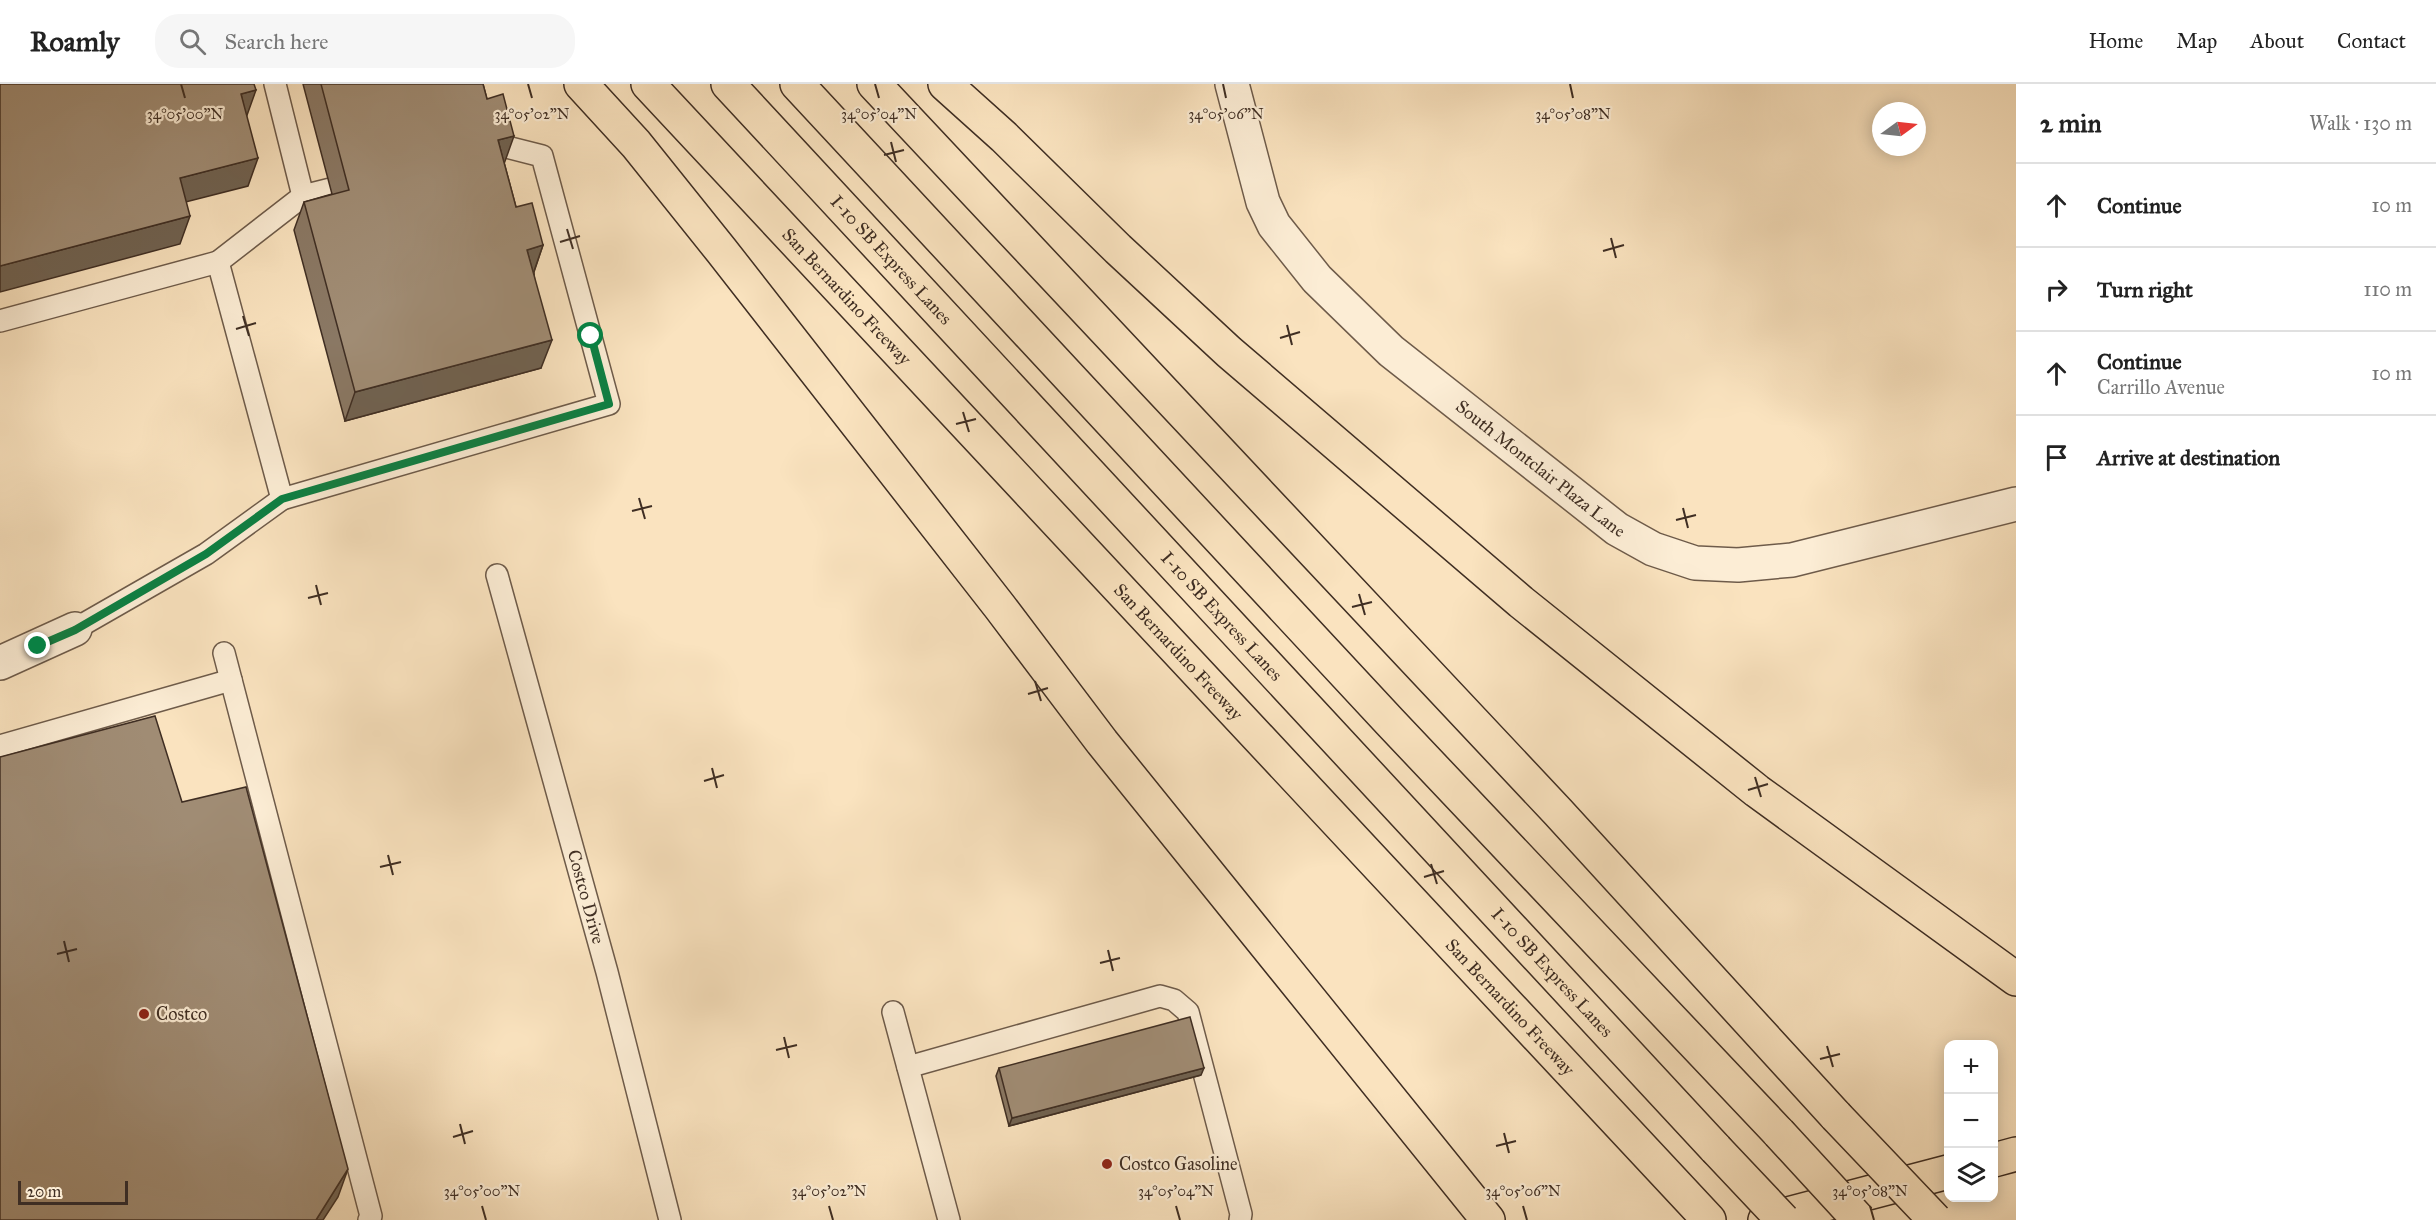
<!DOCTYPE html>
<html lang="en">
<head>
<meta charset="utf-8">
<style>
	:root { --surface:#fff; --page:#f6f6f6; --text:#222; --muted:#767676; --line:#e0e0e0 }
	body { margin:0; font-family:"IM FELL Great Primer",serif; background:var(--page); color:var(--text) }
	.controls { position:absolute; right:18px; bottom:18px; display:grid; overflow:hidden; border-radius:12px; box-shadow:0 3px 15px #0003 }
	.controls button { width:54px; height:54px; display:grid; place-items:center; padding:0; border:0; border-bottom:2px solid var(--line); background:var(--surface); color:var(--text); font:30px sans-serif }
	.compass { position:absolute; left:1872px; top:18px; width:54px; height:54px; border-radius:50%; background:var(--surface); box-shadow:0 3px 15px #0003; rotate:75deg }
	.scale { position:absolute; left:18px; bottom:15px; width:110px; box-sizing:border-box; padding-left:6px; border:3px solid #3f2e23; border-top:0; font-size:16px; line-height:21px; white-space:nowrap; color:#3f2e23; -webkit-text-stroke:4px #fcedd5; paint-order:stroke }
	.stop { position:absolute; width:18px; height:18px; margin:-14px; border:4px solid #0b8043; border-radius:50%; background:#fff }
	.stop.end { background:#0b8043; border-color:#fff; box-shadow:0 2px 6px #0008 }
	.list { margin:0; padding:0; list-style:none }
	h2 { display:flex; justify-content:space-between; align-items:center; height:78px; margin:0; padding:0 24px; font-size:26px }
	h2 small { font-size:20px; font-weight:400; color:var(--muted) }
	.list li { display:grid; grid-template-columns:39px 1fr auto; gap:18px; align-items:center; box-sizing:border-box; height:84px; padding:0 24px; border-top:2px solid var(--line) }
	.list b { display:block; font-size:22px; white-space:nowrap }
	.list p { margin:0; font-size:20px; white-space:nowrap; color:var(--muted) }
	.list em { font-size:20px; font-style:normal; color:var(--muted) }
	.icon { flex:none; width:33px; height:33px; fill:none; stroke:currentColor; stroke-width:2; stroke-linecap:round; stroke-linejoin:round }
	.map { position:relative; flex:none; width:2016px; height:1136px; overflow:hidden }
	header { display:flex; align-items:center; gap:36px; box-sizing:border-box; height:84px; padding:0 30px; background:var(--surface); border-bottom:2px solid var(--line) }
	header strong { font-size:28px }
	nav { display:flex; gap:33px; margin-inline-start:auto; font-size:21px }
	.search { width:420px; height:54px; background:var(--page); display:flex; align-items:center; gap:15px; box-sizing:border-box; padding:0 21px; border-radius:24px; color:var(--muted); font-size:22px }
	main { display:flex }
	aside { flex:1; background:var(--surface) }
	.map>svg:first-child { display:block }
	.lines { fill:none; stroke-linecap:round; stroke-linejoin:round }
	.lane-casing { stroke:#6e5b4a; stroke-width:24 }
	.street-casing { stroke:#6e5b4a; stroke-width:36 }
	.primary-casing { stroke:#3f2e23; stroke-width:36 }
	.highway-casing { stroke:#3f2e23; stroke-width:36 }
	.lane { stroke:#fcedd5; stroke-width:21 }
	.street { stroke:#fcedd5; stroke-width:33 }
	.primary { stroke:#fae3bf; stroke-width:33 }
	.highway { stroke:#fae3bf; stroke-width:33 }
	.highway-bridge-casing { stroke:#3f2e23; stroke-width:36; stroke-linecap:butt }
	.highway-bridge { stroke:#fae3bf; stroke-width:33 }
	.wall { fill:#8a7864; stroke:#3f2e23; stroke-width:1.5 }
	.shaded-wall { fill:#706251; stroke:#3f2e23; stroke-width:1.5 }
	.building { fill:#a08c74; stroke:#3f2e23; stroke-width:1.5 }
	.route { stroke:#0b8043; stroke-width:8 }
	.ticks { fill:none; stroke:#3f2e23; stroke-width:2 }
	.poi-dot { fill:#8f2418; stroke:#fcedd5; stroke-width:2 }
	.labels { text-anchor:middle; dominant-baseline:central; stroke-width:4.5; stroke-linejoin:round; paint-order:stroke }
	.street-label { font-size:18px; fill:#3f2e23; stroke:#fcedd5 }
	.poi-label { font-size:18px; fill:#3f2e23; stroke:#fcedd5; text-anchor:start }
	.ticks-label { font-size:15px; text-anchor:middle; fill:#3f2e23; stroke:#fcedd5; stroke-width:4.5; stroke-linejoin:round; paint-order:stroke }
</style>
</head>
<body>
<header>
<strong>Roamly</strong>
<div class="search"><svg class="icon" aria-label="search" viewBox="0 0 24 24"><circle cx="10" cy="10" r="6"/><path d="M15 15l6 6"/></svg>Search here</div>
<nav><a>Home</a><a>Map</a><a>About</a><a>Contact</a></nav>
</header>
<main>
<div class="map">
<svg width="2016" height="1136" viewBox="0 0 2016 1136">
	<rect width="100%" height="100%" fill="#fae3bf"/>
	<filter id="stains"><feTurbulence type="fractalNoise" baseFrequency=".00333" numOctaves="4"/><feColorMatrix values="0 0 0 0 .2 0 0 0 0 .09 0 0 0 0 .02 0 0 0 .5 -.17"/></filter>
	<radialGradient id="worn" r=".72"><stop offset=".6" stop-color="#630" stop-opacity="0"/><stop offset="1" stop-color="#630" stop-opacity=".3"/></radialGradient>
	<g class="lines">
		<defs>
			<g id="lane">
				<path d="M275,0L303,112L218,178L282,415L609,320L542,72L499,61"/>
				<path d="M303,112L331,105"/>
				<path d="M0,237L218,178"/>
				<path id="s1" d="M497,491L607,888L670,1136"/>
				<path d="M75,545L206,470L282,415"/>
				<path d="M224,569L371,1132L369,1136"/>
				<path d="M0,662L231,596"/>
				<path d="M893,928L949,1136"/>
				<path d="M908,983L1160,912L1174,916L1188,928L1241,1130L1240,1136"/>
			</g>
			<g id="street">
				<path id="s2" d="M1232,0L1263,118L1274,141L1317,195L1391,267L1617,445L1653,465L1695,479L1738,481L1792,476L2016,420"/>
				<path d="M0,579L75,545"/>
			</g>
			<path id="primary" d="M1994,1076L2016,1070
				M1765,1136L1948,1088"/>
			<g id="highway">
				<path d="M581,0L636,60L721,166L1000,523L1102,658L1488,1136"/>
				<path id="s3" d="M648,0L1709,1136"/>
				<path id="s4" d="M728,0L1716,1065"/>
				<path d="M797,0L1390,638L1779,1049"/>
				<path d="M874,0L1558,728L1836,1032"/>
				<path d="M945,0L1004,53L1118,165L1229,268L1521,518L1757,707L2016,895"/>
			</g>
		</defs>
		<!-- lane casing -->
		<use href="#lane" class="lane-casing"/>
		<!-- street casing -->
		<use href="#street" class="street-casing"/>
		<!-- primary casing -->
		<use href="#primary" class="primary-casing"/>
		<!-- highway casing -->
		<use href="#highway" class="highway-casing"/>
		<!-- lane -->
		<use href="#lane" class="lane"/>
		<!-- street -->
		<use href="#street" class="street"/>
		<!-- primary -->
		<use href="#primary" class="primary"/>
		<!-- highway -->
		<use href="#highway" class="highway"/>
		<defs>
			<path id="highway-bridge" d="M1836,1032L1935,1136
				M1779,1049L1859,1136
				M1716,1065L1783,1136"/>
		</defs>
		<!-- highway-bridge casing -->
		<use href="#highway-bridge" class="highway-bridge-casing"/>
		<!-- highway-bridge -->
		<use href="#highway-bridge" class="highway-bridge"/>
	</g>
	<!-- wall -->
	<path class="wall" d="M303,0H483L516,123L543,161L534,188L541,284L345,337L294,146L304,118L332,110Z
		M999,984L1201,991L1009,1042L996,992Z"/>
	<!-- shaded-wall -->
	<path class="shaded-wall" d="M256,6L246,34L241,10Z
		M514,52L504,80L498,56Z
		M258,74L248,102L170,122L180,94Z
		M190,132L180,160L0,208V182Z
		M543,161L533,190L527,166Z
		M552,256L541,284L345,337L355,308Z
		M1204,984L1201,991L1009,1042L1012,1034Z
		M348,1085L338,1113L323,1136H316Z"/>
	<!-- building -->
	<path class="building" d="M0,0H254L256,6L241,10L258,74L180,94L190,132L0,182Z
		M321,0H483L487,15L503,10L514,52L498,56L516,123L532,119L543,161L527,166L552,256L355,308L304,118L349,106Z
		M155,632L182,718L246,703L348,1085L316,1136H0V673Z
		M1190,933L1204,984L1012,1034L999,984Z"/>
	<g class="lines">
		<!-- route -->
		<path class="route" d="M38,562L75,546L206,470L282,415L609,320L591,252"/>
	</g>
	<!-- ticks -->
	<path class="ticks" d="M181,0L185,14M528,0L532,14M875,0L879,14M1223,0L1226,14M1570,0L1573,14M891,58L896,78M884,71L904,66M567,145L573,165M1611,154L1616,174M560,158L580,152M1603,167L1624,161M243,232L249,252M1287,241L1292,261M236,245L256,239M1280,254L1300,248M963,328L969,348M956,340L976,335M639,414L645,435M1683,424L1688,444M632,427L652,422M1676,436L1696,431M316,501L321,521M1359,510L1365,531M308,514L328,509M1352,523L1372,518M1035,597L1041,617M1028,610L1048,604M712,684L717,704M1755,693L1761,713M704,697L724,691M1748,706L1768,700M388,771L393,791M1431,780L1437,800M380,783L401,778M1424,793L1444,787M64,857L69,878M1108,866L1113,887M57,870L77,865M1100,879L1120,874M784,953L789,974M1827,962L1833,983M776,966L797,961M1820,975L1840,970M460,1040L465,1060M1504,1049L1509,1069M453,1053L473,1047M1496,1062L1516,1057M482,1122L486,1136M829,1122L833,1136M1176,1122L1180,1136M1523,1122L1527,1136M1870,1122L1874,1136"/>
	<!-- markers -->
	<g class="poi-dot">
		<circle cx="144" cy="930" r="6"/>
		<circle cx="1107" cy="1080" r="6"/>
	</g>
	<g class="labels">
		<!-- street labels -->
		<g class="street-label">
			<text stroke="none"><textPath href="#s4" startOffset="240">I-10 SB Express Lanes</textPath></text>
			<text stroke="none"><textPath href="#s3" startOffset="291">San Bernardino Freeway</textPath></text>
			<text stroke="none"><textPath href="#s2" startOffset="510">South Montclair Plaza Lane</textPath></text>
			<text stroke="none"><textPath href="#s4" startOffset="726">I-10 SB Express Lanes</textPath></text>
			<text stroke="none"><textPath href="#s3" startOffset="777">San Bernardino Freeway</textPath></text>
			<text stroke="none"><textPath href="#s1" startOffset="334">Costco Drive</textPath></text>
			<text stroke="none"><textPath href="#s4" startOffset="1212">I-10 SB Express Lanes</textPath></text>
			<text stroke="none"><textPath href="#s3" startOffset="1263">San Bernardino Freeway</textPath></text>
		</g>
		<!-- poi labels -->
		<g class="poi-label">
			<text x="156" y="930">Costco</text>
			<text x="1119" y="1080">Costco Gasoline</text>
		</g>
	</g>
	<g class="ticks-label">
		<text x="185" y="35">34°05'00"N</text>
		<text x="532" y="35">34°05'02"N</text>
		<text x="879" y="35">34°05'04"N</text>
		<text x="1226" y="35">34°05'06"N</text>
		<text x="1573" y="35">34°05'08"N</text>
		<text x="482" y="1112">34°05'00"N</text>
		<text x="829" y="1112">34°05'02"N</text>
		<text x="1176" y="1112">34°05'04"N</text>
		<text x="1523" y="1112">34°05'06"N</text>
		<text x="1870" y="1112">34°05'08"N</text>
	</g>
	<rect width="100%" height="100%" filter="url(#stains)"/>
	<rect width="100%" height="100%" fill="url(#worn)"/>
</svg>
<div class="controls">
<button>+</button>
<button>−</button>
<button><svg class="icon" aria-label="layers" viewBox="0 0 24 24"><path d="M12 4l9 5-9 5-9-5zM3 14l9 5 9-5"/></svg></button>
</div>
<svg class="compass" viewBox="-18 -18 36 36"><path d="M0-13l5 13h-10z" fill="#e53935"/><path d="M0 13l5-13h-10z" fill="#767676"/></svg>
<div class="scale">20 m</div>
<div class="stop" style="left:591px;top:252px"></div>
<div class="stop end" style="left:38px;top:562px"></div>
</div>
<aside>
<h2>2 min<small>Walk · 130 m</small></h2>
<ul class="list">
<li><svg class="icon" aria-label="ahead" viewBox="0 0 24 24"><path d="M12 20V5M6 11l6-6 6 6"/></svg><div><b>Continue</b></div><em>10 m</em></li>
<li><svg class="icon" aria-label="right" viewBox="0 0 24 24"><path d="M7 20v-9h11M14 6l5 5-5 5"/></svg><div><b>Turn right</b></div><em>110 m</em></li>
<li><svg class="icon" aria-label="ahead" viewBox="0 0 24 24"><path d="M12 20V5M6 11l6-6 6 6"/></svg><div><b>Continue</b><p>Carrillo Avenue</p></div><em>10 m</em></li>
<li><svg class="icon" aria-label="arrive" viewBox="0 0 24 24"><path d="M6 21V4h12l-3 4 3 4H6"/></svg><div><b>Arrive at destination</b></div></li>
</ul>
</aside>
</main>
</body>
</html>
